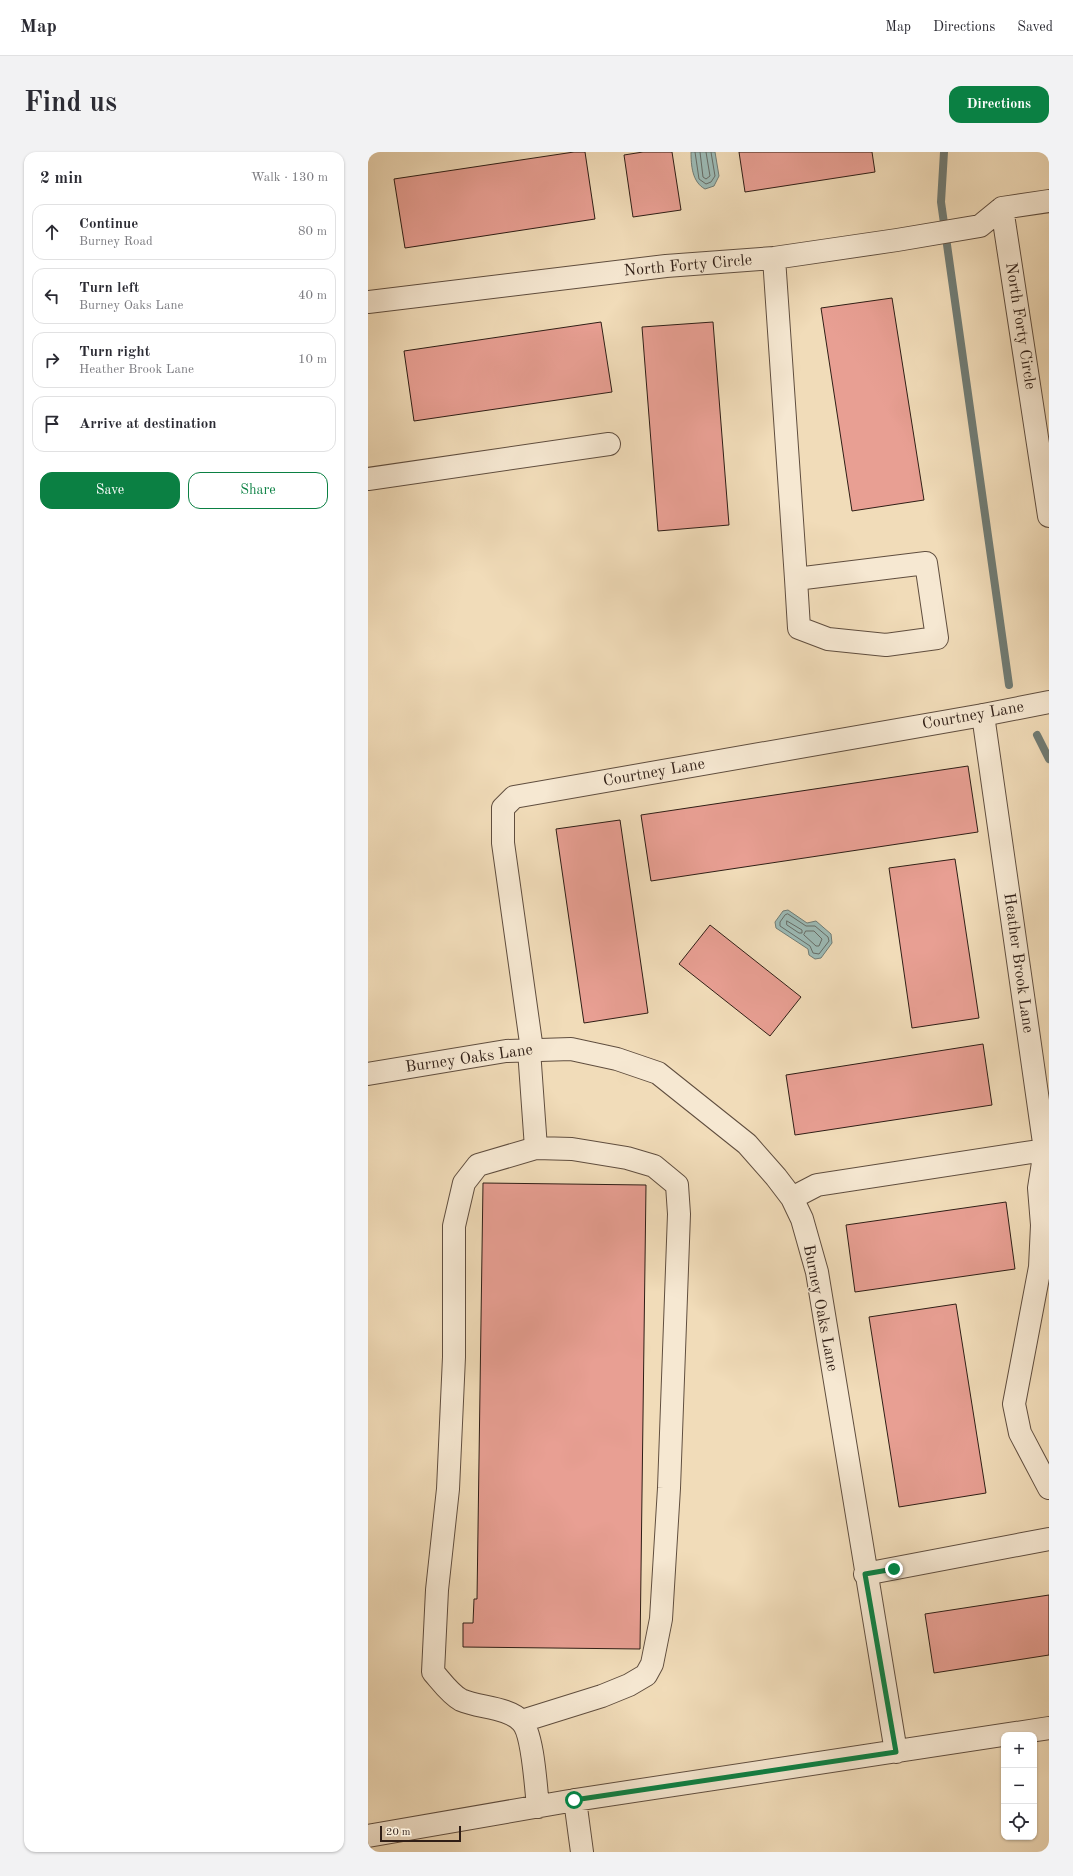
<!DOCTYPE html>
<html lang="en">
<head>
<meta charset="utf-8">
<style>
	:root { --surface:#fff; --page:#f2f2f3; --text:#2b2b33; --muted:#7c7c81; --line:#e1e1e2; --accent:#0b8043 }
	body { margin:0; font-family:"Old Standard TT",serif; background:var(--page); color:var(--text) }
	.controls { position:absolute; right:12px; bottom:12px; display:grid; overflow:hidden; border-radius:8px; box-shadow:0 1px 3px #0004 }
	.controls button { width:36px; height:36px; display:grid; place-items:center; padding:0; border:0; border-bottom:1px solid var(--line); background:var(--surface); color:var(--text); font:20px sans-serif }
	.scale { position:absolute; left:12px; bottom:10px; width:81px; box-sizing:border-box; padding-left:4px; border:2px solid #2f1e16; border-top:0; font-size:11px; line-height:14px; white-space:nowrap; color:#2f1e16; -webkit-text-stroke:3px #f6e8d2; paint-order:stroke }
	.stop { position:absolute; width:12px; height:12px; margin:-9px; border:3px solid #0b8043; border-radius:50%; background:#fff }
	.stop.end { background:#0b8043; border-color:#fff; box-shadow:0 1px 4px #0008 }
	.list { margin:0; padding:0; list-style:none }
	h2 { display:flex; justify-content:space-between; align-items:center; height:52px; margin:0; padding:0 16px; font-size:17px }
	h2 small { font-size:13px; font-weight:400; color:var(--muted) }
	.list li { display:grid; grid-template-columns:26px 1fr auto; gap:12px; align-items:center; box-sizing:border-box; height:56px; margin:0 8px 8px; padding:0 8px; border:1px solid var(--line); border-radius:12px }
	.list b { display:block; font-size:15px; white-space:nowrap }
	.list p { margin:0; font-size:13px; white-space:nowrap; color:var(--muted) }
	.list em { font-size:13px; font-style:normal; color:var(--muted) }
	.actions { display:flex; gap:8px; padding:12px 16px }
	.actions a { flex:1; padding:9px 0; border:1px solid var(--accent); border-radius:12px; text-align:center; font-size:14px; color:var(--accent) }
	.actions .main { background:var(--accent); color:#fff }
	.icon { flex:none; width:22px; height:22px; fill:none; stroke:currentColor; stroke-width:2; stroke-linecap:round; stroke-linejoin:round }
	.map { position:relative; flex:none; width:681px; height:1700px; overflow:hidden; border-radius:12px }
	header { display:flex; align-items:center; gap:24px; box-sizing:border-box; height:56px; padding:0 20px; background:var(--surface); border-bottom:1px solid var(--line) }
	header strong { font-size:19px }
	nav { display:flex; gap:22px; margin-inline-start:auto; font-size:14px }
	.intro { display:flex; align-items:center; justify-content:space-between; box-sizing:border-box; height:96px; padding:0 24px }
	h1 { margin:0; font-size:28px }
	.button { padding:10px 18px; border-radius:12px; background:var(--accent); color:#fff; font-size:14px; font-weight:700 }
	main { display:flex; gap:24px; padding:0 24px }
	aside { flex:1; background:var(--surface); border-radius:12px; box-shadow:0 1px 3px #0004 }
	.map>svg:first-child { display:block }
	.water { fill:#9cbab5; stroke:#707c75 }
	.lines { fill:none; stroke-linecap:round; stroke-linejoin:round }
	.shore { stroke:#666c66; stroke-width:1 }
	.stream { stroke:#707c75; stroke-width:8 }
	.building { fill:#e89f93; stroke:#2f1e16 }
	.minor-casing { stroke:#604e3f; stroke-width:24 }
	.minor { stroke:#f6e8d2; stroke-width:22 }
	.route { stroke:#0b8043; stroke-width:5 }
	.labels { text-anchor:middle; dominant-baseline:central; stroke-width:3; stroke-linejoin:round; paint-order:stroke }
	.street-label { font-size:16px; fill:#2f1e16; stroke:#f6e8d2 }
</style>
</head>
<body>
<header>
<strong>Map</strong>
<nav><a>Map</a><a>Directions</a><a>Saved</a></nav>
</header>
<div class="intro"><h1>Find us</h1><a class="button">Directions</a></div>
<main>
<aside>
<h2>2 min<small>Walk · 130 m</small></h2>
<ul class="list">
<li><svg class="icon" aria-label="ahead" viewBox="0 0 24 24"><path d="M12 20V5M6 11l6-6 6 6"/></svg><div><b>Continue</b><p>Burney Road</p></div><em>80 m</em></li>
<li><svg class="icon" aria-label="left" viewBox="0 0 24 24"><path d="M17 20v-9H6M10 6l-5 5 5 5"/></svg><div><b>Turn left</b><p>Burney Oaks Lane</p></div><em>40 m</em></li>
<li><svg class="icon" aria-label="right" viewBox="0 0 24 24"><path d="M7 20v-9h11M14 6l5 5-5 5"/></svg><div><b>Turn right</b><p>Heather Brook Lane</p></div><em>10 m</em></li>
<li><svg class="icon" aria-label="arrive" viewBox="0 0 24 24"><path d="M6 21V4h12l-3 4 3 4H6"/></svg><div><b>Arrive at destination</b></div></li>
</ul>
<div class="actions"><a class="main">Save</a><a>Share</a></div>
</aside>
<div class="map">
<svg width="681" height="1700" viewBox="0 0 681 1700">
	<rect width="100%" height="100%" fill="#f1dcb9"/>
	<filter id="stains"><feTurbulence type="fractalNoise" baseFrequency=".005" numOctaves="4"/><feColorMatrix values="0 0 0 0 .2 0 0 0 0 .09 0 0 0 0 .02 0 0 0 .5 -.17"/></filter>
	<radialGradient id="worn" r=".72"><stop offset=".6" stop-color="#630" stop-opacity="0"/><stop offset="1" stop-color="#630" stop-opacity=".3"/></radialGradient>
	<!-- water -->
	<path class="water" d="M323,0H347L351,24L346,34L337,37C324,30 323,13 323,0Z
		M420,758L439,771L448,769L463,782L464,791L453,806L447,807L441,803L440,797L408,776L407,770L415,759Z"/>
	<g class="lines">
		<!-- shore -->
		<path class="shore" d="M327,0L331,27L338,32L343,30L347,24L343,0
			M332,0L335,25L338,27L342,24L338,0
			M420,762L438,774H447L460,785L461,789L451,802L445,801L442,794L412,774V770L417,763Z
			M419,769L434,778V781H431L419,773Z
			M438,779H446L454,787L451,794H448L436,783Z"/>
		<!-- stream -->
		<path class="stream" d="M576,0L573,50L641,533
			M669,583L681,607"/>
	</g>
	<!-- building -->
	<path class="building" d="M206,0H217L227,67L37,96L26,27Z
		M275,0H304L313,58L265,65L256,3Z
		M371,0H504L507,20L377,40Z
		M524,146L556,348L484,359L453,156Z
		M233,170L244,240L46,269L36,199Z
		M345,170L361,373L290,379L274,175Z
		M600,614L610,680L283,729L273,663Z
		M252,668L280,861L216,871L188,677Z
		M587,707L611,866L544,876L521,716Z
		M342,773L433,845L402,884L311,812Z
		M615,892L624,953L427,983L418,923Z
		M115,1031L278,1033L272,1497L95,1495V1471H105L106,1447H109Z
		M638,1050L647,1117L487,1140L478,1073Z
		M588,1152L618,1341L531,1355L501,1165Z
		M681,1443V1503L566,1521L557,1462Z"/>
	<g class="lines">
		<defs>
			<path id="minor" d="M681,49L634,56L681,364
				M406,106L428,427L431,476L460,487L518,493L569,486L558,411L428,427
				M0,150L298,114L406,106L529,88L612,74L634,56
				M0,327L241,292
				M615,563L677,998L671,1036L674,1073L672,1115L646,1252L652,1281L681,1336
				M161,898L168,996L110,1013L96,1031L86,1074V1205L80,1337L69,1438L65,1520C73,1529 82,1542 93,1548C111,1556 140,1555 153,1569C165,1580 168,1637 170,1655
				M164,898L135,691V656L146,645L615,563L681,550
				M0,922L138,899L203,897L249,907L290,921L379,992L408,1025L424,1046L434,1067L449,1120L528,1600
				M424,1046L449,1033L677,998
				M497,1422L681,1387
				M154,1569L234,1544L261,1533L278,1523L284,1512L293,1467L301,1336L311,1062L309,1033L286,1014L259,1006L204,997L168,996
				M207,1648L214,1700
				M0,1684L207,1648L681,1576"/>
		</defs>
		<!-- minor casing -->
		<use href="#minor" class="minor-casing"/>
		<!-- minor -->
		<use href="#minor" class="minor"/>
	</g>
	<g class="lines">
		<!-- route -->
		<path class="route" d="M206,1648L528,1600L497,1422L526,1417"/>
	</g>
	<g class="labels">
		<!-- street labels -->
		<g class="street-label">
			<text transform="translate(320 114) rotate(-5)">North Forty Circle</text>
			<text transform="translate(652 174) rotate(81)">North Forty Circle</text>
			<text transform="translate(605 564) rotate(-10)">Courtney Lane</text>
			<text transform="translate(286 621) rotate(-10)">Courtney Lane</text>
			<text transform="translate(650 811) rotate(82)">Heather Brook Lane</text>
			<text transform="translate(101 907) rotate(-8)">Burney Oaks Lane</text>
			<text transform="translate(452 1156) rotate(79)">Burney Oaks Lane</text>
		</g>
	</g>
	<rect width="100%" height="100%" filter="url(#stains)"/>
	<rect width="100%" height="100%" fill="url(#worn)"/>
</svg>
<div class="controls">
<button>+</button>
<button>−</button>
<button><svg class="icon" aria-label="locate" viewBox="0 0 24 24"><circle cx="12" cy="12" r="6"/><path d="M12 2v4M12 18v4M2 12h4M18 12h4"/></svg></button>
</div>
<div class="scale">20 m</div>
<div class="stop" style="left:206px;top:1648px"></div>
<div class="stop end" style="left:526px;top:1417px"></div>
</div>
</main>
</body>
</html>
